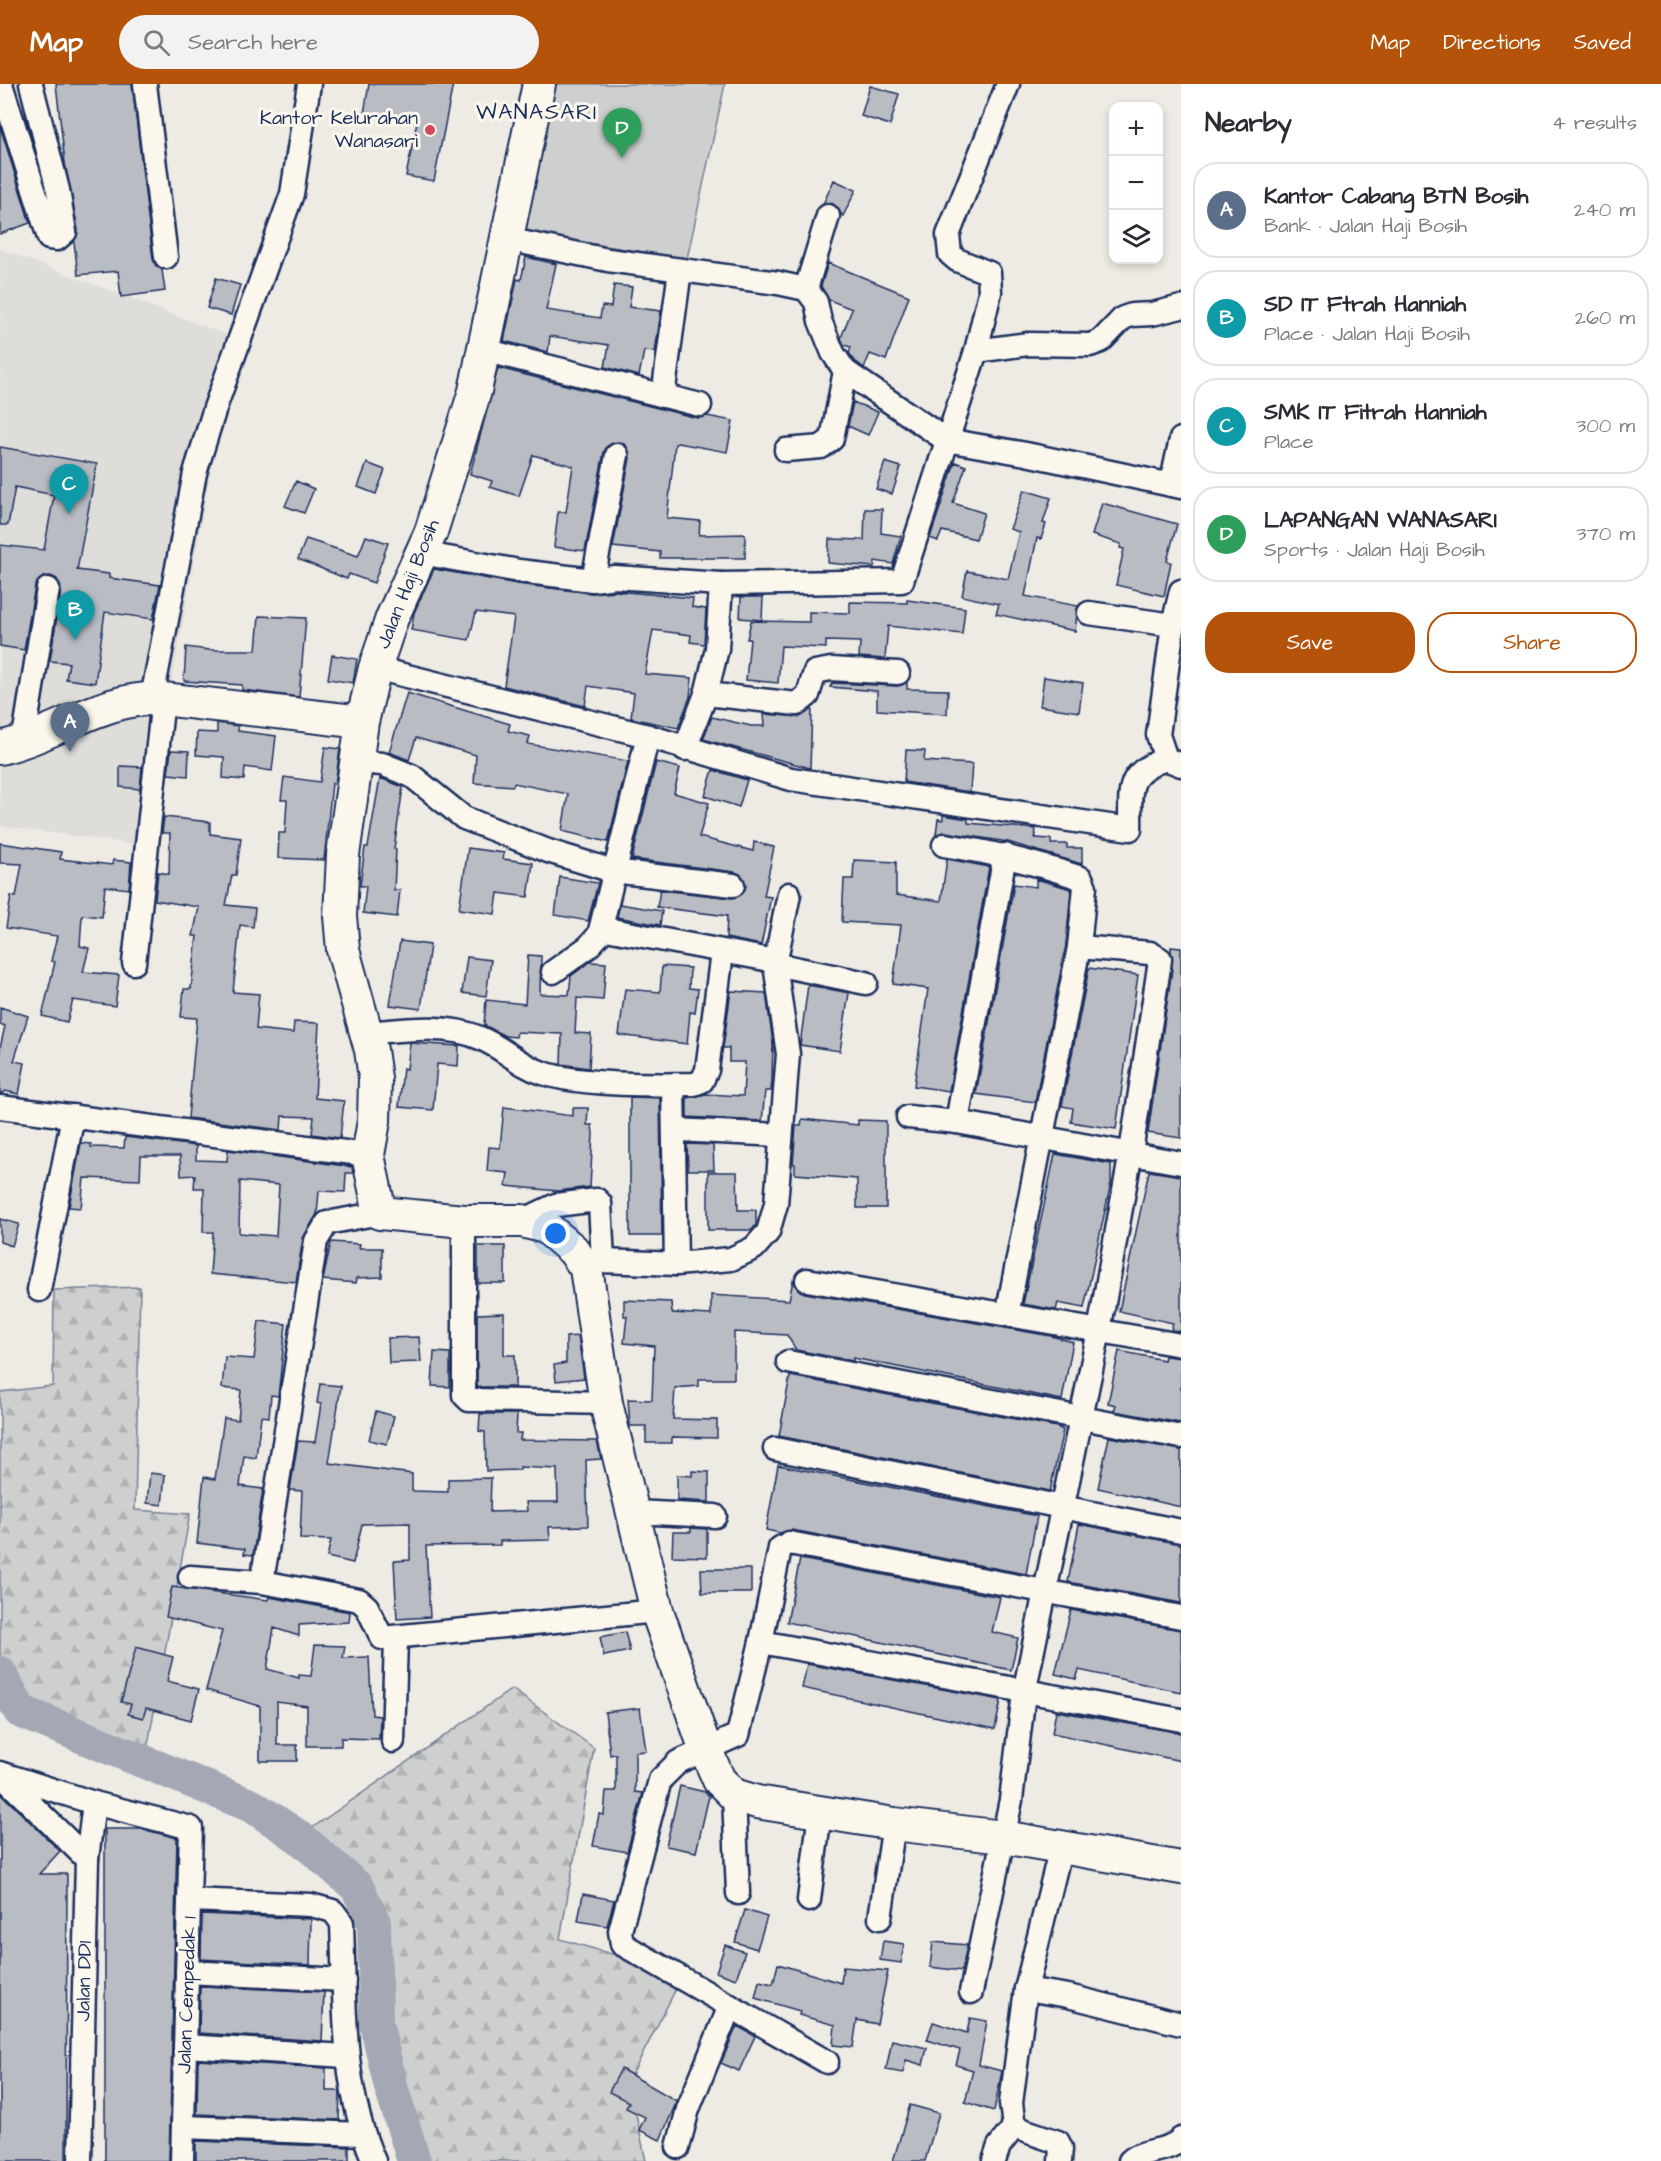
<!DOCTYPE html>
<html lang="en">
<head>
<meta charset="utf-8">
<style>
	:root { --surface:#fff; --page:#f2f2f3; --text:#2b2b33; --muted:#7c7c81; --line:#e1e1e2; --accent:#b45309 }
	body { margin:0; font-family:"Architects Daughter",sans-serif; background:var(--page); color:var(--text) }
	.controls { position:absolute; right:18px; top:18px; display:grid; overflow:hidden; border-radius:12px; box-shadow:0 3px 9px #0003 }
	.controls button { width:54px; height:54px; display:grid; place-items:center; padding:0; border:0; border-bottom:2px solid var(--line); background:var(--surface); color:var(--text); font:30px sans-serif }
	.you { position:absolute; left:556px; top:1150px; width:21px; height:21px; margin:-15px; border:4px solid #fff; border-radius:50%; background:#1a73e8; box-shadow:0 0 0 9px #1a73e833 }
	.badge { display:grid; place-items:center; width:39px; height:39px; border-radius:50%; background:var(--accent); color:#fff; font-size:20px; font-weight:700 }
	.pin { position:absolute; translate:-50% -50px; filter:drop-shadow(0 2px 3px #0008) }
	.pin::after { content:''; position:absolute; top:32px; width:21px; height:18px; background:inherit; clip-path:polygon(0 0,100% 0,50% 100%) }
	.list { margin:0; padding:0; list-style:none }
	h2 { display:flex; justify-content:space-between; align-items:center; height:78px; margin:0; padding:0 24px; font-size:26px }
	h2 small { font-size:20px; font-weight:400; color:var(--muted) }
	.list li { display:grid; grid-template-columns:39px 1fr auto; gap:18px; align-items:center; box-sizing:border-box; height:96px; margin:0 12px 12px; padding:0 12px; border:2px solid var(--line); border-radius:24px }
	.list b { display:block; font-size:22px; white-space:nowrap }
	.list p { margin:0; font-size:20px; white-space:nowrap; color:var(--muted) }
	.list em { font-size:20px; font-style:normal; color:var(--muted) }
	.actions { display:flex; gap:12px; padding:18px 24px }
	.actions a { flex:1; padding:14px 0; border:2px solid var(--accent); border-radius:24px; text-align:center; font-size:21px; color:var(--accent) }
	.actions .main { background:var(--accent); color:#fff }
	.icon { flex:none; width:33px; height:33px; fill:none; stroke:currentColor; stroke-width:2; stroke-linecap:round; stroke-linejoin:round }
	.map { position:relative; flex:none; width:1181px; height:2077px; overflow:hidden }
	header { display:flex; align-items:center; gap:36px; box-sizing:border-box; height:84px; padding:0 30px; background:var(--accent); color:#fff }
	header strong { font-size:28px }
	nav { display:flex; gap:33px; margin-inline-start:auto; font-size:21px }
	.search { width:420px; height:54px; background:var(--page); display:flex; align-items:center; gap:15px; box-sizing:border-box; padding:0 21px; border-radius:33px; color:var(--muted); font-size:22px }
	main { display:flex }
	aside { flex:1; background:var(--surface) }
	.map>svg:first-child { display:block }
	.built { fill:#deddda }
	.forest { fill:url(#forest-firs); stroke:#747f96; stroke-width:1.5 }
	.garden { fill:#cecfcf; stroke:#747f96; stroke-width:1.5 }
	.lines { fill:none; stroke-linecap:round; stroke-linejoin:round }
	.river { stroke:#a3a8b4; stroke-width:34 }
	.building { fill:#b9bcc3; stroke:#1b2f5e; stroke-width:1.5; fill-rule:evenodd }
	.street-casing { stroke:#1b2f5e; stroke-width:27 }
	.secondary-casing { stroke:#1b2f5e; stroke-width:36 }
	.street { stroke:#fbf7ec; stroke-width:22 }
	.secondary { stroke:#fbf7ec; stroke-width:32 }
	.poi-dot { fill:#d1495b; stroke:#fbf7ec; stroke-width:2 }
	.labels { text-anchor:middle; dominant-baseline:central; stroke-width:6; stroke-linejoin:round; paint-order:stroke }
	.poi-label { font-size:20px; fill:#1b2f5e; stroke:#fbf7ec; text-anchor:end }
	.street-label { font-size:20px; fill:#1b2f5e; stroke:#fbf7ec }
	.quarter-label { font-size:22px; letter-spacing:1.5px; fill:#1b2f5e; stroke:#fbf7ec }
</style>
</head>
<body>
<header>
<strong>Map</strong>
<div class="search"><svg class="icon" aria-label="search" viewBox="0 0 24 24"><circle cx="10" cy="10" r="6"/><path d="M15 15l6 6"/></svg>Search here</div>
<nav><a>Map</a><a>Directions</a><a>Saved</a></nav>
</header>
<main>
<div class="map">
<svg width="1181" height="2077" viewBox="0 0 1181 2077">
	<defs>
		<pattern id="forest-firs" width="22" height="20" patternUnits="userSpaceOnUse" patternTransform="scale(1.5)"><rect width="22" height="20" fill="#cecfcf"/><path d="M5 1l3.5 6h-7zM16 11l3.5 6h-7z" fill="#b0b2b4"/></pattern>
	</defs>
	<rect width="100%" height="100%" fill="#eeebe4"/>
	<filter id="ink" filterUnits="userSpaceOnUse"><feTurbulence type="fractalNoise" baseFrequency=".0167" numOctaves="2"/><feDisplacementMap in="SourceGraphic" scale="12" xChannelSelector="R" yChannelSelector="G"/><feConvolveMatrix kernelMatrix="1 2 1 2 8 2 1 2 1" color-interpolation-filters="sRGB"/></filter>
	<g filter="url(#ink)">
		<!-- built -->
		<path class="built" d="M0,165L235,254L142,761L0,742Z"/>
		<!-- forest -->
		<path class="forest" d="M140,1203L135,1426L190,1430L145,1677L20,1627L0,1589V1308L53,1302L54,1206Z
			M512,1605L594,1664L560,1855L683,1891L629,1997L646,2077H414L376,1939L374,1839L357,1803L299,1753Z"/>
		<!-- garden -->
		<path class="garden" d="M549,0H725L687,175L519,148Z"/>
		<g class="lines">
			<!-- river -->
			<path class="river" d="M0,1589L20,1627L252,1722L299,1753L357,1803L374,1839L376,1939L391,2003L414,2077"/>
		</g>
		<!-- building -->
		<path class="building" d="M56,0H132L153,175L156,182L162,186L165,207L121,213L118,187L78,191L74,158L78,146L65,79Z
			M369,0H453L434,97L406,92L417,38L364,30Z
			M870,2L899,10L890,41L861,32Z
			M0,42L30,139L0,150Z
			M834,96L856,106L843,132L832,119L823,120Z
			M526,173L556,180L546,226L600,234L602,222L611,223L614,201L632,203L629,223L661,227L655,268L644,267L639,292L605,283L609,261L550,252L548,268L504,257L517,195L521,196Z
			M828,179L909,212L886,276L870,270L864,284L855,277L849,269L851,263L844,261L841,254L852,225L829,216L821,202Z
			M216,194L240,201L231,231L207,224Z
			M498,284L697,334L707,332L733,337L727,368L678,359L675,360L667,434L700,437L699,451L745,450V474H660V468L613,463L630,374L626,361L619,358L607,362L604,368L585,467L554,463L558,428H566L573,382L533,371L519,412L490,403L492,397L470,390Z
			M853,318L878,328L868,351L848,342Z
			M0,363L97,380L77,486L109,490V494L160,501L153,535L105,528L95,599L66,595L69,579L50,577L61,507L57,495L51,492L43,493L35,502L24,566L0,562V461L44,466L54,411L15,403L8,441H0Z
			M885,378L901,383L892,410L876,405Z
			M955,378L966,382L953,419L984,429L976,455L942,447L938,457L930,454Z
			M367,379L385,386L376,410L358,403Z
			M296,397L314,405L304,429L285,422Z
			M1024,406L1051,414L1043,439L1046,440L1041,455L1037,454L1025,512L1078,522L1075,547L996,530L999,520L962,512L967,487L1008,495L1019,448L1010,445Z
			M1102,419L1177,440L1167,477L1171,478L1164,512L1116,501L1124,465L1120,464L1121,460L1092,451Z
			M865,425H882L881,449L901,452L893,480L875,477L874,483L828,479L829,455L864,456Z
			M366,452L388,459L374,499L349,490L347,495L298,475L306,455L358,472Z
			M434,485L517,500L591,509L615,507L693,514L692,523L706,525L704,560L690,558L691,551L653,546L645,590L692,594L690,613L678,644L631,634L634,609L588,602L585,622L504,602L514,533L476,528L469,556L411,546L414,529Z
			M741,513H763L762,536L740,534Z
			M907,516L965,524L962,550L888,542L885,575L859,573L860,558L826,557V564L781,562L778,599L746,596L750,555H747L751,537L809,538V528L850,529V518L907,519Z
			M259,532L306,534L299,613L242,606V601L184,597L186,563L209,566H256Z
			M332,571L357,575L353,599L328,595Z
			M1044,593L1083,599L1079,628L1040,622Z
			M907,598V605L948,606L947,630L877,626V607L830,603L832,599L897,602Z
			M407,609L510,640L508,647L530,652L528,660L628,677L608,758L562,747L568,710L514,699L513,702L474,699L476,671L416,654L409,676L389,668Z
			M812,625L810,684L703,655L712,633L751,642H765L764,630L800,633Z
			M217,639L238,642V647L276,652L272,687L245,683L244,696L223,694L224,673L196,671L197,648L217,649Z
			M325,663L340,665L335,700L332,699L324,776L278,774L279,749H285L287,716H281L284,693L320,698Z
			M171,666L189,667L188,692L168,690Z
			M906,666L925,667L924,677L972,680L970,708L904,698Z
			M656,678L680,684L674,709L709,719L699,753L753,767L754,758L774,763L764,812L771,813L761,861L726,854L727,832L657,823L660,806L732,814L743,809L746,802L741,791L735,788L632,775Z
			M120,682L142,683L140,705L120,703Z
			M713,686L747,696L739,723L705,712Z
			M380,694L403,703L394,765H396L394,806H400L397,833L363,829L366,802H360L365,763H368Z
			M943,731L968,735V739L1036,745L1035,754L1051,755V760H1067V764H1082V780L1008,758L946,748L936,750L938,735L943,736Z
			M164,733L210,738V750L241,754L236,791H232L226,821L255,824L253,843L240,841L233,908L259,910L256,945L293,949L294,938L319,939L315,1014L344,1017L340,1054L312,1050L314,1033L282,1032L281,1046L188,1034L197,934L181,933L184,905H191L197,852H193L199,823L155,816L158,788L169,790L170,749H162Z
			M0,759L61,768L60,775L112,781L113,776L131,778L129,805L105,802L102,833L82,831L80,862L89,864L83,888L119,891L115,922L73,916L67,938L42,932L55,878L51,877L57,852L6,844L11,812L16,813L22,780L0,779Z
			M468,764L504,769L503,775L533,779L528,813L498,809L495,830L459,825Z
			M947,775L989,783L949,1007L914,1002L928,905L893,900L901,841L842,838L844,795H853L854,776L896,778V811L941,817Z
			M560,793L598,799L588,837L555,831Z
			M1036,795L1071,805L1066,861L1035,1018L976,1010L1014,800L1036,803Z
			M620,820L662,827L660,841L617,833Z
			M400,857L430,861L421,925L390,921Z
			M1171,863L1181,864V1054L1148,1049L1172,885Z
			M528,871L541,872L540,910L569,911L571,892L590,878L606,879L603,916L577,914L575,949L591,950L589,984L561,980L562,950L517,948L516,953L505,952L484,941L486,916L525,920Z
			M467,873L491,876L486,912L462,909Z
			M662,882L690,884L689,904L698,905L695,929L690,928L687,960L619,951L625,905L660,908Z
			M1089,884L1138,891L1116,1045L1071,1038L1073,1024L1062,1022Z
			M808,901L849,909L840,967L800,961Z
			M731,907L766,909L773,959L772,995L771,1007H765L762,1037L687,1033V1014L706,1010L743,1012L745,978H729V964H723Z
			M0,923L28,932L14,977L25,979L19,1010L5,1007L0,1010V964L5,942L0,940Z
			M410,959L459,962L458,982L437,980L433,1026L399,1023L403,984L407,985Z
			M630,1013L660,1014L662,1152H630Z
			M504,1023L573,1032V1024H588L587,1041H592L593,1050L590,1103L558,1107L506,1102L508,1089L487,1087L489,1063L500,1064Z
			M802,1035L858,1041V1036L886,1037V1124H857V1095L795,1090V1080H793L796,1042H801Z
			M125,1053L196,1062V1076L227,1077L228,1066L352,1083L353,1089H346L345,1108L319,1107L317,1130L303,1154L296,1198L210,1190L213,1148H203L204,1104H194L195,1091L181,1092L180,1072H141L140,1096L84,1094L81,1124L69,1123L81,1059L91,1060V1063L124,1064ZM240,1097L279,1101L276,1152L239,1149Z
			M687,1060L713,1061L714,1086H688Z
			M1055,1070L1111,1080V1099L1084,1224L1058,1219L1056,1226L1023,1220Z
			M1149,1087L1181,1092V1247L1171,1246L1173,1239L1119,1227Z
			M708,1088H737L738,1126H756V1141L752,1146H708Z
			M0,1135L19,1140L12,1162L0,1158Z
			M331,1158L360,1160L359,1164H382V1193L357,1194L356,1199L323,1196Z
			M478,1162H505V1199H478Z
			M793,1196L798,1206L805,1209L1051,1252L1073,1258L1062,1316L853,1274V1277L796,1266L787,1251L734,1248V1295H699V1302L675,1304L673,1335L717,1336V1354L672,1353V1359H646V1342H630L628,1315L652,1316L654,1262L624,1259L627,1232H624V1216L671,1218L672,1229L711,1231V1211L789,1216Z
			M504,1229V1271H515V1303H477V1230Z
			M259,1237L286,1240L278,1312L271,1311L269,1333L261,1332L256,1374L244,1372L240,1402L263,1405L253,1471L244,1470L245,1465L197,1459L204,1393L215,1395L224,1334L238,1336L241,1306L222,1304L225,1273L254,1275Z
			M578,1252L584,1294L556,1297L554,1281L566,1279V1253Z
			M419,1253L421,1278L389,1279L388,1254Z
			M1119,1267L1164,1276L1165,1272L1181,1274V1339L1114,1327L1116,1321L1108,1319Z
			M434,1268L450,1269V1303L432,1302Z
			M790,1292L1057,1343L1063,1346L1050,1407L779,1352Z
			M320,1300L341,1302L329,1379L412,1390V1407L448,1408V1395L491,1394L490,1428L527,1427L526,1418H558L557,1385L520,1383V1386L486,1387L485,1348L479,1347L480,1330H517L516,1349H521L520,1356L597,1357L601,1375L586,1376L588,1442L549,1443L550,1456L500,1457V1461L426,1462L430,1533L397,1535L394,1477L410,1476V1439L362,1440L353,1479L327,1473L331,1456L300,1455L302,1407L290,1406L298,1357L315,1358L321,1320L317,1319Z
			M376,1327L394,1332L387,1360L369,1356Z
			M1109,1353L1181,1366V1423L1098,1404Z
			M778,1381L1037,1432L1026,1490L792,1446L780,1449L766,1446Z
			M692,1387L709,1388V1418L677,1416V1391L692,1392Z
			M150,1389L165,1391L162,1421L147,1419Z
			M1079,1440L1181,1460V1519L1068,1498Z
			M691,1444L707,1445V1473L672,1472L673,1448H691Z
			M800,1475L1000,1513L992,1548L1018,1554L1011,1586L787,1538Z
			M701,1485H751V1509H702Z
			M172,1503L268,1516L269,1513L350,1528L349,1538L299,1541V1552L274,1544L267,1585L299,1594V1591L311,1592L315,1561L345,1562L343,1574L369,1573L372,1631L380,1632L379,1655L341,1654V1662H307V1622L277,1618V1661H297V1677H260V1622L206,1606L222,1547L166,1533Z
			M1071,1526L1181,1546V1608L1079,1586L1076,1595L1055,1590Z
			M625,1548L630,1567L604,1572L600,1553Z
			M136,1563L173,1573L167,1597L199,1605L191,1636L146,1624L143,1634L128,1630L131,1620L121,1618Z
			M807,1580L1001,1616L995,1645L802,1604Z
			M640,1624L646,1667L635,1668V1708L643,1709L627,1768L593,1762L599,1730L604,1731L606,1707H616V1670L610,1671L605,1628Z
			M1056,1627L1181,1649V1677L1052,1649Z
			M680,1702L705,1708L709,1712L696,1768L666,1762Z
			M0,1709L60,1767L39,1790H67L66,2077H0Z
			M105,1745H142L177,1754L169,2077H105Z
			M583,1810L614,1816L607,1842L578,1837Z
			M745,1826L767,1833L757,1865L735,1858Z
			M202,1830L311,1835L310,1881L201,1875Z
			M883,1857L904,1860L901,1879L880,1876Z
			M933,1858L967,1861L962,1887L930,1883Z
			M725,1861L745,1868L736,1895L716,1888Z
			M778,1880L841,1899L843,1883L888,1887L877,1940L857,1936L853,1963L833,1961L835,1941L799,1931L800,1927L755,1914L759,1897L773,1900Z
			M200,1902L324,1908L322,1957L199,1949Z
			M970,1934L987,1937L979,1981L1002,1987L994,2027L965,2018L973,1986L956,1981L960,1966L927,1956L933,1938L967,1949Z
			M737,1942L755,1952L739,1987L721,1979Z
			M892,1956L927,1964L923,1981L906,1976L903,1989L886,1986Z
			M198,1976L326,1984V2007H340L339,2036L197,2030Z
			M621,1985L677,2017L660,2056L639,2046L645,2033L626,2024L629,2018L609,2008Z
			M910,2021L939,2029L930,2060L925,2077H893Z
			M196,2057L349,2063V2077H196Z"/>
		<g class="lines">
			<defs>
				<g id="street">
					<path d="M1,0L49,154L57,155L65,148L58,106L31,0"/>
					<path d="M145,0L166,173"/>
					<path d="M506,155L608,176L778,199L806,205L816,218L820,237L833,269L845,287L946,356L1026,370L1181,403"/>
					<path d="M806,205L828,132"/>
					<path d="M484,266L700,321"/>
					<path d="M976,267L1028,260L1090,261L1101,257L1123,234L1132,231L1152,230L1181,223"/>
					<path d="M663,312L680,186"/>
					<path d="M786,366L821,363L832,355L845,287"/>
					<path d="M1171,401L1181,355"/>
					<path d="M421,469L519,487L593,496L614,493L721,500L902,497L976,267L990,208L989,189L957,176L950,170L948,151L1008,0"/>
					<path d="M593,496L617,371"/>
					<path d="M721,500L717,565L706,610L797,620L808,611L815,588L831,585L898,589"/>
					<path d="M1181,507L1173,541L1158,651L1166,675L1181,681"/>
					<path d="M1089,529L1173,541"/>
					<path d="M375,584L648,652L791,695L1130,745C1131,706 1124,689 1166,675"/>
					<path d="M152,614L195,389L215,324L292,110L309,0"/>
					<path d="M23,659L48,505"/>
					<path d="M685,665L706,610"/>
					<path d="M357,678L382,680L412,692L464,734L548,767L613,787L733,801"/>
					<path d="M944,761C991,768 1036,779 1081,794L1085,803L1079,863L1007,1231"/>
					<path d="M601,844L765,875L775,880L866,899"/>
					<path d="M134,879L163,615"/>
					<path d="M553,888L588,863L599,851L648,652"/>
					<path d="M366,949C402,946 445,939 480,954C502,963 520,982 543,989C579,1001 655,1001 694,1000L702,997L707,986L722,868"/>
					<path d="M673,1001L676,1180"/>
					<path d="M0,1023L368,1071"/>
					<path d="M908,1033L957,1038L1181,1079"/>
					<path d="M957,1038L1005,771"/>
					<path d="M674,1046L780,1051"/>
					<path d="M464,1137V1311L469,1316H477L606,1319"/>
					<path d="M522,1137L556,1121L597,1116L600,1119L603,1177"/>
					<path d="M586,1184L603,1177L676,1180L731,1175L754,1164L768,1148L776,1120L788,970L775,880L789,810"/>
					<path d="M807,1196L1181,1261"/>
					<path d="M39,1206L73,1032"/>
					<path d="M788,1278L1181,1353"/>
					<path d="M775,1365L1181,1447"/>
					<path d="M633,1428L715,1432"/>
					<path d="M190,1493L262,1498L359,1516L367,1523L382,1554L657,1527"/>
					<path d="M262,1498L316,1157L327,1139L380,1129"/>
					<path d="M1181,1533L789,1459L780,1464L761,1558L1181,1636"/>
					<path d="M761,1558L738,1651L678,1678L660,1696L620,1847L622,1860L827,1978"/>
					<path d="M393,1657L396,1555"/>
					<path d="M0,1689L94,1719L191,1744L182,2077"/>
					<path d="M2,1692L87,1775"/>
					<path d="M734,1711L738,1809"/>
					<path d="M190,1816L311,1821L333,1827L342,1839C345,1920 341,2002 374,2077"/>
					<path d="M809,1816L820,1728"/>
					<path d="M880,1834L894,1740"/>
					<path d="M187,1888L344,1896"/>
					<path d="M1026,1905L1068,1912L1181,1940"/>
					<path d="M971,1908L1011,1716L1024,1609L1099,1247L1131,1068L1159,883L1160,875L1150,869L1079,863"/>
					<path d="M185,1962L346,1972"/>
					<path d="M183,2043L362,2050"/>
					<path d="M678,2063L688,2025L730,1922"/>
					<path id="s1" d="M80,2077L87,1775L94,1719"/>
					<path d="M994,2077L999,2062L1014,2043"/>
					<path d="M1060,2077L1061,2064L1058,2058L1014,2043L1011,2019L1026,1905L1061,1763"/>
					<path d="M1130,2077C1144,2064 1168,2069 1181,2055"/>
				</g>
				<path id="secondary" d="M539,0L475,307L431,448L392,534L375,584L362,638L343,771L340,832L343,866L371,966L375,994L374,1037L368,1071L380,1129L464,1137H522L546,1143L573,1166L586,1184L606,1319L657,1527L705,1664L719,1696L734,1711L757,1718L894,1740L1003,1753L1181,1784
					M0,664C56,651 105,611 163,615L362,638"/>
			</defs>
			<!-- street casing -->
			<use href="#street" class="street-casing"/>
			<!-- secondary casing -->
			<use href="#secondary" class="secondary-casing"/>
			<!-- street -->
			<use href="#street" class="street"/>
			<!-- secondary -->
			<use href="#secondary" class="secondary"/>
		</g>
	</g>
	<!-- markers -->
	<circle class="poi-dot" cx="430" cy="46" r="6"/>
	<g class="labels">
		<!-- poi labels -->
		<g class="poi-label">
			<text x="418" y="34">Kantor Kelurahan<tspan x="418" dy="23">Wanasari</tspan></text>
		</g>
		<!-- street labels -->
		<g class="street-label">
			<text transform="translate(408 500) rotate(-68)">Jalan Haji Bosih</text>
			<text stroke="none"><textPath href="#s1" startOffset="180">Jalan DD1</textPath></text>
			<text transform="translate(187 1911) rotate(-88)">Jalan Cempedak 1</text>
		</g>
		<!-- quarter labels -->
		<g class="quarter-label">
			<text x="537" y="28">WANASARI</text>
		</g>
	</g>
</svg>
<div class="controls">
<button>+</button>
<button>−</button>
<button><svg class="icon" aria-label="layers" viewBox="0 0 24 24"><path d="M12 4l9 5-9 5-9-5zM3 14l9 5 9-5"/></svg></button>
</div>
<div class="you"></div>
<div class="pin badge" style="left:70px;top:668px;background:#5c6f8a">A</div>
<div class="pin badge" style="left:75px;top:556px;background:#0f9aa8">B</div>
<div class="pin badge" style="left:69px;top:430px;background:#0f9aa8">C</div>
<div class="pin badge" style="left:622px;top:74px;background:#2e9e5b">D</div>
</div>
<aside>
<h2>Nearby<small>4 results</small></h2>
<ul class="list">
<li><span class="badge" style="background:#5c6f8a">A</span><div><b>Kantor Cabang BTN Bosih</b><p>Bank · Jalan Haji Bosih</p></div><em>240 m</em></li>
<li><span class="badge" style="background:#0f9aa8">B</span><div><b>SD IT Ftrah Hanniah</b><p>Place · Jalan Haji Bosih</p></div><em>260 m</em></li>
<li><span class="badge" style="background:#0f9aa8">C</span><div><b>SMK IT Fitrah Hanniah</b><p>Place</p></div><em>300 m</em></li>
<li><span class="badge" style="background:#2e9e5b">D</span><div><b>LAPANGAN WANASARI</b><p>Sports · Jalan Haji Bosih</p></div><em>370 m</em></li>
</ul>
<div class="actions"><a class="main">Save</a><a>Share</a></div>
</aside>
</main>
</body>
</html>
